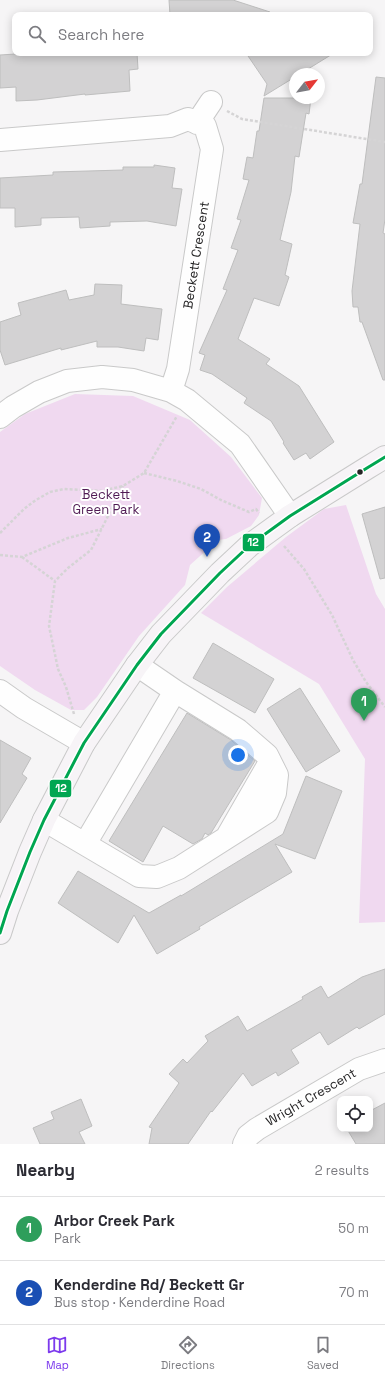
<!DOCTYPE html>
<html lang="en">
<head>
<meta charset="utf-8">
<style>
	:root { --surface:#fff; --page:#f2f2f3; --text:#2b2b33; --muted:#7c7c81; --line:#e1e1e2; --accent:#7c3aed }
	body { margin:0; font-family:"Space Grotesk",sans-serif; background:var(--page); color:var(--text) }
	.controls { position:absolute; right:12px; bottom:12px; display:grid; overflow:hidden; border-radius:8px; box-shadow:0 2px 10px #0003 }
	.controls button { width:36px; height:36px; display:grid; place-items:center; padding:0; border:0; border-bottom:1px solid var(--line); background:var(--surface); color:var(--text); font:20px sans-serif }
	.compass { position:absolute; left:289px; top:68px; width:36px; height:36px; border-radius:50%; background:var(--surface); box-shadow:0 2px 10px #0003; rotate:59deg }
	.you { position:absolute; left:238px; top:755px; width:14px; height:14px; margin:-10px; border:3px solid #fff; border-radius:50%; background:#1a73e8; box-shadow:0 0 0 6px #1a73e833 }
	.badge { display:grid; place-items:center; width:26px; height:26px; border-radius:50%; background:var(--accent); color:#fff; font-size:13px; font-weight:700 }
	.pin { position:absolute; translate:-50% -33px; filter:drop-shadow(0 1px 2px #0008) }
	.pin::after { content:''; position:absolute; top:21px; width:14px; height:12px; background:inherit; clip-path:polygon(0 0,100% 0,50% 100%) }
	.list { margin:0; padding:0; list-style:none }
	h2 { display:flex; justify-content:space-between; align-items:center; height:52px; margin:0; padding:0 16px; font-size:17px }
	h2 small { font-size:13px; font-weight:400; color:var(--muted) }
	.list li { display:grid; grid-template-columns:26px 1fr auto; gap:12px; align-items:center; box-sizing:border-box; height:64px; padding:0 16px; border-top:1px solid var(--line) }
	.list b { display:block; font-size:15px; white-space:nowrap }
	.list p { margin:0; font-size:13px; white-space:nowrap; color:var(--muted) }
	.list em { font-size:13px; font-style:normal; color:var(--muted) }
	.icon { flex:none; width:22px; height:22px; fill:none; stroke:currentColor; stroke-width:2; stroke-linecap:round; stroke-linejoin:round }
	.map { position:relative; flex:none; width:385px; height:1144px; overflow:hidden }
	.search { position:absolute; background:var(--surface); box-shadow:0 2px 10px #0003; left:12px; right:12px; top:12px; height:44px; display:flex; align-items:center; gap:10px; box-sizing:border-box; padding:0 14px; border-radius:8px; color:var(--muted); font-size:15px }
	.sheet { height:180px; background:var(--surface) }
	nav { display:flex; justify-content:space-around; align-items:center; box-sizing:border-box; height:56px; border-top:1px solid var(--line); background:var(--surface); font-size:11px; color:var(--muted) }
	nav a { display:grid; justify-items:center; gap:2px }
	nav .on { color:var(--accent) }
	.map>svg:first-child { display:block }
	.green { fill:#f0d9f0 }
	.building { fill:#d3d2d3; stroke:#bebebe }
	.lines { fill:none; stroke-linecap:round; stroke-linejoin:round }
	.street-casing { stroke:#c9c9c9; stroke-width:24 }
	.secondary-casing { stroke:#c9c9c9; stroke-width:24 }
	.path { stroke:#d5d4d5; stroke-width:2.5; stroke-dasharray:3 2; stroke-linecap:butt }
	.street { stroke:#fefefe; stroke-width:22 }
	.secondary { stroke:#f7f4f7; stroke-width:22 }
	.bus-1-casing { stroke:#fff; stroke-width:6 }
	.bus-1 { stroke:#00a651; stroke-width:3 }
	.bus-dot { fill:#252425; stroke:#fff; stroke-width:1.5 }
	.labels { text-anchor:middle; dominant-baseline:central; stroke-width:4; stroke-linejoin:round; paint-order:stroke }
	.street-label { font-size:13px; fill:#252425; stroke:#fff }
	.park-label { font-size:13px; fill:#501b54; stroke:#fff }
	.line-badge { stroke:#fff; stroke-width:1.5 }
	.badge-label { font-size:11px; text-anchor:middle; font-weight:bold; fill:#fff }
</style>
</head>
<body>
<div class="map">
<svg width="385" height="1144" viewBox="0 0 385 1144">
	<rect width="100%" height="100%" fill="#f6f5f6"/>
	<!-- green -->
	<path class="green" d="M75,394L133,396L190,420L231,457L262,498L259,515L251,526L226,539L218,540L190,565L185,585L139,636L97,697L84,710H71L35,690L0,666V432L25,414Z
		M346,505L376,594L385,609V922L359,923L365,759L319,684L201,613L227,587L286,537L324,509Z"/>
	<!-- building -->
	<path class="building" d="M169,0H233L270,12V15H170Z
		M31,53H137L138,69L129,70L130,91L85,95V94L37,100L16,101V87L0,88V55Z
		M246,53H334L300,74H295V77L264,96L267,84Z
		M376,77L385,78V219L383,233L385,234V380H383L362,322H360L358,307H353L352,291L360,224L353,223L360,184H362Z
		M264,98H311L309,114L306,113L299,157L295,156L291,192L280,240L292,244L285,275L289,277L279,306L254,298L238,339L270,359L266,364L299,386L334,442L310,459L306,453L294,460L283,443L284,442L271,421L244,403L247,398L212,374L200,370L205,355L199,353L227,290L223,289L238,250L231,248L241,220L237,219L249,180L243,179L247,157L253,158L257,131H259Z
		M154,165L175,168L172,188L182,189L176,226L147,221L110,222V226L80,228L79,217L41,218V225L15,227V208H0V178L53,175V172L123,170V167H154Z
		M95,284L122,285L121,304L162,309L158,340L146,338L144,351L118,347H97V341L61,350V348L5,365L0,350V322L21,315L18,303L66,290L69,300L94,295Z
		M385,507V578L380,579L362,514Z
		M213,643L274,679L255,713L193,678Z
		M300,688L340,751L306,772L267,709Z
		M187,713L231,740L255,761L211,833L208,835L205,833L202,839L193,844L163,826L143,862L109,841Z
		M0,740L31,758L22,774L27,778L0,823Z
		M306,776L342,791L315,859L275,844L292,872L199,927L200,929L157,954L134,915L118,943L58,903L78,871L149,913L181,895V896L283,834Z
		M385,969V1014L359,1029L357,1027L328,1045L320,1032L291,1050L299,1063L278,1076L276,1072L252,1086L243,1073L212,1112L211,1111L188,1144H149L152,1128L149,1127L179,1083L169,1074L183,1059L187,1063L208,1041L205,1036L238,1016L247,1031L303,999L302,997L321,986L328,998L362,977Z
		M81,1099L92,1126L79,1132L85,1144H40L33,1128L54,1119L51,1112Z
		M385,1103V1144H356L347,1129H370V1111Z"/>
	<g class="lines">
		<defs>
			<path id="street" d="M197,123L211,102
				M0,140L170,126L188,119L205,126L212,149L178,369L171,391
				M0,417L13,407L39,392L67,381L102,377L133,380L171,391L187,400L240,444L290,516
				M0,691L24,708L84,743
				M44,820L139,876L157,877L179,868L267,812L275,793L277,775L267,755L238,730L175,691L137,665
				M228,835L270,762
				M85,844L175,691
				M244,1144L248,1136L257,1129L359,1069L385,1060"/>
			<path id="secondary" d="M0,933L7,911L30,852L44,820L84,743L137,665L161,634L220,573L250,545L290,516L367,468L385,457"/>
		</defs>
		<!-- street casing -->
		<use href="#street" class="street-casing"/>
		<!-- secondary casing -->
		<use href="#secondary" class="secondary-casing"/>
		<!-- path -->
		<path class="path" d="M227,111L242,119L385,142
			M144,473L177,481L201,489L221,500L249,512L256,509L259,513
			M0,533L24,509L36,500L50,492L64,489L102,491L123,486L144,473L177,416
			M284,546L304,569L332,615L353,660L366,682L385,707
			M0,555L22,557L68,538L102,529
			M22,557L55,581
			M74,714L66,687L58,669L49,626L55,581L68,568L91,550L123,486"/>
		<!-- street -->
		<use href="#street" class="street"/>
		<!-- secondary -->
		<use href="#secondary" class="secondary"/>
		<defs>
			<path id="bus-1" d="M0,933L7,911L30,852L44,820L84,743L137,665L161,634L220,573L250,545L290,516L367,468L385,457"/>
		</defs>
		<!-- bus-1 casing -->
		<use href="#bus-1" class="bus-1-casing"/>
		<!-- bus-1 -->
		<use href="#bus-1" class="bus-1"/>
	</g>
	<!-- markers -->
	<circle class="bus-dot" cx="360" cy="472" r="3.5"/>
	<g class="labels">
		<!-- street labels -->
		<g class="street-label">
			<text transform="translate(196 255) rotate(-81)">Beckett Crescent</text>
			<text transform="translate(311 1097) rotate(-30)">Wright Crescent</text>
		</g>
		<!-- park labels -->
		<g class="park-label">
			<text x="106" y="494">Beckett<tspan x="106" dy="15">Green Park</tspan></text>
		</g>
	</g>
	<g class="line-badge">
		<rect x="242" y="533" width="23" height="19" rx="4" fill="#00a651"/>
		<rect x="49" y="779" width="23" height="19" rx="4" fill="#00a651"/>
	</g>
	<g class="badge-label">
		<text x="253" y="546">12</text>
		<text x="61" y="792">12</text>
	</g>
</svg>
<div class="controls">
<button><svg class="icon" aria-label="locate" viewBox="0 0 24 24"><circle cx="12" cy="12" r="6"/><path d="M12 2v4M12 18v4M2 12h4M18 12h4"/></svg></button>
</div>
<svg class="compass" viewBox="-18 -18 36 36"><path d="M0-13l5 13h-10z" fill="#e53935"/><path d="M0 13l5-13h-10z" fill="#7c7c81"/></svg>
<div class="you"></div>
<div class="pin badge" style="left:364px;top:721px;background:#2e9e5b">1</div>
<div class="pin badge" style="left:207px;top:557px;background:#1a4fb4">2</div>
<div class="search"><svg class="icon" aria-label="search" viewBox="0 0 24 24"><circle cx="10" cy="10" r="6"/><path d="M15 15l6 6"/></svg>Search here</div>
</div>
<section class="sheet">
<h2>Nearby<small>2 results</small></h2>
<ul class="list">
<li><span class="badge" style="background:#2e9e5b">1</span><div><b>Arbor Creek Park</b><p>Park</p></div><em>50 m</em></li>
<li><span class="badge" style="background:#1a4fb4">2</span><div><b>Kenderdine Rd/ Beckett Gr</b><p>Bus stop · Kenderdine Road</p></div><em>70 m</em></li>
</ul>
</section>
<nav>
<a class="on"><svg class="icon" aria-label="map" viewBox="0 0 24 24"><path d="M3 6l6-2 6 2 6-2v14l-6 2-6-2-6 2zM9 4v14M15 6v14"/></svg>Map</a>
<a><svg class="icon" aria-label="directions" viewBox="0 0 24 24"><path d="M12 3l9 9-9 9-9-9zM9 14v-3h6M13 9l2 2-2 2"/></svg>Directions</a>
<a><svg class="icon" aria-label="saved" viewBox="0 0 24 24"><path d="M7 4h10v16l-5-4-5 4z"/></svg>Saved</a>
</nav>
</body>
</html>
